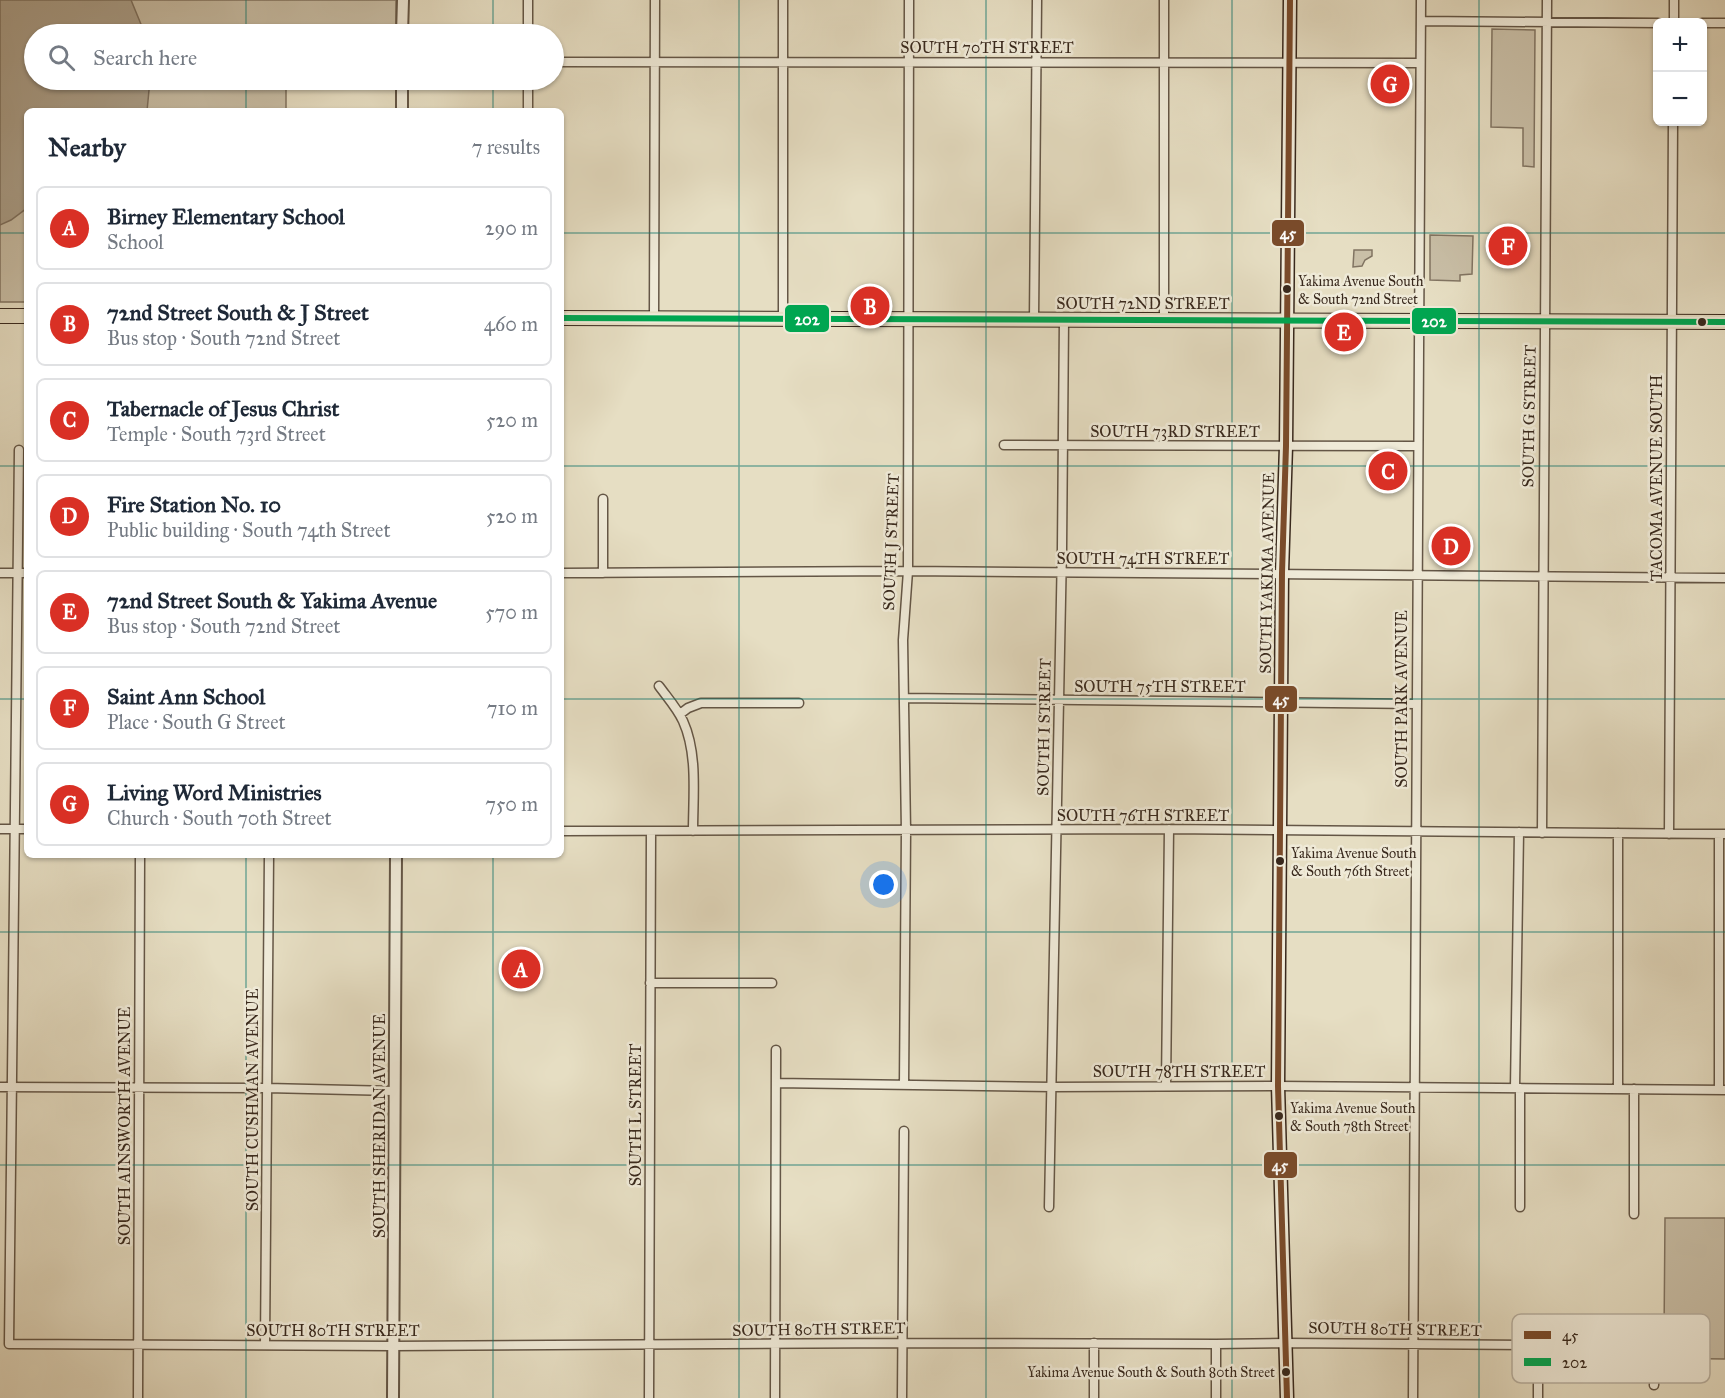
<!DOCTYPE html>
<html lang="en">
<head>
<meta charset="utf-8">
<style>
	:root { --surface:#fff; --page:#f2f2f3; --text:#1f2937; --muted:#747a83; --line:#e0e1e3; --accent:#d93025 }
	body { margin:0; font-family:"IM FELL Great Primer",serif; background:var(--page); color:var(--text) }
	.controls { position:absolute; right:18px; top:18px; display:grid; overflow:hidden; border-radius:9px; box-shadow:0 2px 4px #0004 }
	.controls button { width:54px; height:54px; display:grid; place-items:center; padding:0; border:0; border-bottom:2px solid var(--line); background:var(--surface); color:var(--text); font:30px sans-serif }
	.you { position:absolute; left:884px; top:885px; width:21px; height:21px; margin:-15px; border:4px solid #fff; border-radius:50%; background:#1a73e8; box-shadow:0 0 0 9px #1a73e833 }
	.badge { display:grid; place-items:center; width:39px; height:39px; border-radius:50%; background:var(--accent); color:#fff; font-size:20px; font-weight:700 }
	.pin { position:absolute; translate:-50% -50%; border:3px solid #fff; box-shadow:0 2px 6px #0006 }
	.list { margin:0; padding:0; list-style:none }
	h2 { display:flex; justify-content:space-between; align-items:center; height:78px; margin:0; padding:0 24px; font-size:26px }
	h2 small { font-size:20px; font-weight:400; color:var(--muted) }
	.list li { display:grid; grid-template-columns:39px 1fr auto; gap:18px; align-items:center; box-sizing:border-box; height:84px; margin:0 12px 12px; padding:0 12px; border:2px solid var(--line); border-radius:9px }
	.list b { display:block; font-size:22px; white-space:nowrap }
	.list p { margin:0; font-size:20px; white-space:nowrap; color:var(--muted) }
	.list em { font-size:20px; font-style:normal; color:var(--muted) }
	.icon { flex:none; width:33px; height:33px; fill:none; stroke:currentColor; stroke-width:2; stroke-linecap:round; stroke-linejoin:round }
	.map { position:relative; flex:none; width:1725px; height:1398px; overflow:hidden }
	.search { position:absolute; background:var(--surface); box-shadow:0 2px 4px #0004; left:24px; top:24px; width:540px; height:66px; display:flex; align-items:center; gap:15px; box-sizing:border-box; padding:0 21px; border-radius:33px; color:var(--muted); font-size:22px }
	.panel { position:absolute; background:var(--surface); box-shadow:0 2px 4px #0004; left:24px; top:108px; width:540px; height:750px; border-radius:9px }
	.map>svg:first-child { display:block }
	.green { fill:#c9bfa7; stroke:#817462; stroke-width:1.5 }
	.water { fill:#aba08b; stroke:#7d705f; stroke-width:1.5 }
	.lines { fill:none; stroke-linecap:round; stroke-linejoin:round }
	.minor-casing { stroke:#645646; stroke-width:11 }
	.tertiary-casing { stroke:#645646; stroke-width:14 }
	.secondary-casing { stroke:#39291d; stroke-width:15 }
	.primary-casing { stroke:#39291d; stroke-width:16 }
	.minor { stroke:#efead8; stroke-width:8 }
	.tertiary { stroke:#efead8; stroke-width:10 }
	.secondary { stroke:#efead8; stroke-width:12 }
	.primary { stroke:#e6dec3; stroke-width:14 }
	.bus-1-casing { stroke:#efead8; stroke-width:10 }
	.bus-2-casing { stroke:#efead8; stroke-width:10 }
	.bus-1 { stroke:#7a4b2a; stroke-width:6 }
	.bus-2 { stroke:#00a651; stroke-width:6 }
	.grid { fill:none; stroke:#0f766e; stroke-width:1.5; stroke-opacity:0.55 }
	.bus-dot { fill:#39291d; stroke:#efead8; stroke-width:2 }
	.labels { text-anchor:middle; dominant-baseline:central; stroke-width:5; stroke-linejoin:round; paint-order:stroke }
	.bus-label { font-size:14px; fill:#39291d; stroke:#efead8; text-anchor:start }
	.street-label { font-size:16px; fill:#39291d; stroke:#efead8 }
	.key { fill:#efead8; stroke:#b8b0a0; stroke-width:1.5 }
	.key-label { font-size:16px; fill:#39291d }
	.line-badge { stroke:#efead8; stroke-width:2 }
	.badge-label { font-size:16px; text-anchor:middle; font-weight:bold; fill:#fff }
</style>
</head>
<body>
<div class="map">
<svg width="1725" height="1398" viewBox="0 0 1725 1398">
	<rect width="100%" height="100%" fill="#e6dec3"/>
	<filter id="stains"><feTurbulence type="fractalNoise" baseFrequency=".00333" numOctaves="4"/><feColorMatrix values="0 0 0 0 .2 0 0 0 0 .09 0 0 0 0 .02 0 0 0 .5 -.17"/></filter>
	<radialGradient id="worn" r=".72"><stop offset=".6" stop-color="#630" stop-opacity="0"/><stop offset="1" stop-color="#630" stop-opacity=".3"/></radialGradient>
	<!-- green -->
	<path class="green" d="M0,0H396V34H34V80H286V111H27V302H0Z
		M1492,29L1535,30L1534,167L1523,166V128L1491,127Z
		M1430,235L1473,236L1472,274L1460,275V281L1430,280Z
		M1354,250H1372V256L1365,260L1362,266L1353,267Z
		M1665,1218H1725V1359L1649,1358L1641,1348L1640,1336H1664Z"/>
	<!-- water -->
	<path class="water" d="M0,0H131L145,34H34V80H150L147,111H27V208L11,220L0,225Z"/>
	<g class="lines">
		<defs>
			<path id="minor" d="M1164,0V320
				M1674,0V22
				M1421,21L1658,23
				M1702,23H1725
				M528,34V0
				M554,62L1420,63
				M528,111V80
				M654,318L655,0
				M783,318V0
				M1034,319L1037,0
				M1004,445L1418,446
				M19,450L9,1344L393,1346L902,1343L1216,1344L1286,1343L1629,1346C1646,1352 1656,1366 1654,1385
				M603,499V573
				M0,573H27
				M561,573L908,571L1725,578
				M659,686C667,697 677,708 683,721C698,754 693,796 693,831
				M904,698L1417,704
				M680,714L688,708L701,703H799
				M0,829H27
				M561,831L1169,829L1725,834
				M1542,833L1547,0
				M1669,834L1673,122
				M1719,834V1090
				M650,983H772
				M776,1083L1052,1087L1278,1086L1725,1090
				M904,1085L906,831L903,640L908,571L909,0
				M1166,1086L1169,829
				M0,1087L267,1088L393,1091
				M1515,1088L1519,832
				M1618,1089V833
				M1634,1089V1214
				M1049,1207L1062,548L1064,319
				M1520,1207V1088
				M1216,1344V1398
				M265,1345L269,855
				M138,1398L140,855
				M649,1398L651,831
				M775,1398L776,1050
				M902,1398L904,1131
				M1094,1398V1343
				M1413,1398L1421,0
				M1538,1398V1345"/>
			<path id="tertiary" d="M402,34L403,0
				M402,111V80
				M393,1398L396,855"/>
			<path id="secondary" d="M1287,1398L1278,1086L1282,573L1286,446L1290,0"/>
			<path id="primary" d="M0,316H27
				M561,318L1725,322"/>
		</defs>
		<!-- minor casing -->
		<use href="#minor" class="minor-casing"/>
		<!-- tertiary casing -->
		<use href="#tertiary" class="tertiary-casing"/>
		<!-- secondary casing -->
		<use href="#secondary" class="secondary-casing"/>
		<!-- primary casing -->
		<use href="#primary" class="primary-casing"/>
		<!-- minor -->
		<use href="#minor" class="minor"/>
		<!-- tertiary -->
		<use href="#tertiary" class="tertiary"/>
		<!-- secondary -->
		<use href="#secondary" class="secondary"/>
		<!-- primary -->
		<use href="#primary" class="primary"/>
		<defs>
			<path id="bus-1" d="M1287,1398L1278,1086L1282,573L1286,446L1290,0"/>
			<path id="bus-2" d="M561,318L1725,322"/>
		</defs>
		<!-- bus-1 casing -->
		<use href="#bus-1" class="bus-1-casing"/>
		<!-- bus-2 casing -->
		<use href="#bus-2" class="bus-2-casing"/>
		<!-- bus-1 -->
		<use href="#bus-1" class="bus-1"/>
		<!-- bus-2 -->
		<use href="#bus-2" class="bus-2"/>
	</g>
	<!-- grid -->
	<path class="grid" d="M246,0V34M493,0V34M739,0V1398M986,0V1398M1232,0V1398M1479,0V1398M246,80V111M493,80V111M0,233H27M561,233H1725M0,466H27M561,466H1725M0,699H27M561,699H1725M246,855V1398M493,855V1398M0,932H1725M0,1165H1725"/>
	<!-- markers -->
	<g class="bus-dot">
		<circle cx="1287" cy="289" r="5"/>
		<circle cx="1702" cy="322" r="5"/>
		<circle cx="1280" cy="861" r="5"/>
		<circle cx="1279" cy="1116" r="5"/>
		<circle cx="1286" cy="1372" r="5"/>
	</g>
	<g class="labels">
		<!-- bus labels -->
		<g class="bus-label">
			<text x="1298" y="281">Yakima Avenue South<tspan x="1298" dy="18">&amp; South 72nd Street</tspan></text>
			<text x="1291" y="853">Yakima Avenue South<tspan x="1291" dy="18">&amp; South 76th Street</tspan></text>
			<text x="1290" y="1108">Yakima Avenue South<tspan x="1290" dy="18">&amp; South 78th Street</tspan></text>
			<text x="1275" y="1372" text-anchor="end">Yakima Avenue South &amp; South 80th Street</text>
		</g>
		<!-- street labels -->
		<g class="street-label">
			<text x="987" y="47">SOUTH 70TH STREET</text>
			<text x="1143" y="303">SOUTH 72ND STREET</text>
			<text transform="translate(1529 416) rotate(-89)">SOUTH G STREET</text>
			<text x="1175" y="431">SOUTH 73RD STREET</text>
			<text transform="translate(1656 478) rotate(-90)">TACOMA AVENUE SOUTH</text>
			<text transform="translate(891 542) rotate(-88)">SOUTH J STREET</text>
			<text x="1143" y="558">SOUTH 74TH STREET</text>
			<text transform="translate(1267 573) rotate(-89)">SOUTH YAKIMA AVENUE</text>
			<text x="1160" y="686">SOUTH 75TH STREET</text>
			<text transform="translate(1401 699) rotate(-90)">SOUTH PARK AVENUE</text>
			<text transform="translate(1044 727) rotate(-89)">SOUTH I STREET</text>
			<text x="1143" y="815">SOUTH 76TH STREET</text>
			<text x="1179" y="1071">SOUTH 78TH STREET</text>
			<text transform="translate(252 1100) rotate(-90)">SOUTH CUSHMAN AVENUE</text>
			<text transform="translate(635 1115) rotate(-90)">SOUTH L STREET</text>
			<text transform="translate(124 1126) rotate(-90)">SOUTH AINSWORTH AVENUE</text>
			<text transform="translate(379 1126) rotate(-90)">SOUTH SHERIDAN AVENUE</text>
			<text transform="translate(819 1329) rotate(-1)">SOUTH 80TH STREET</text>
			<text transform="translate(1395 1329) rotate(1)">SOUTH 80TH STREET</text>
			<text x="333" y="1330">SOUTH 80TH STREET</text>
		</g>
	</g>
	<!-- legend -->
	<rect x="1512" y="1314" width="198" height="69" rx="9" class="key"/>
	<rect x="1524" y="1331" width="27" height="8" fill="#7a4b2a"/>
	<rect x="1524" y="1358" width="27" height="8" fill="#00a651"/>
	<g class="key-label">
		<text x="1562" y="1341">45</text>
		<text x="1562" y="1368">202</text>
	</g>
	<g class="line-badge">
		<rect x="1271" y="219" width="34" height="28" rx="6" fill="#7a4b2a"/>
		<rect x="784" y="304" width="46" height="29" rx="6" fill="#00a651"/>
		<rect x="1411" y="307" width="46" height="28" rx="6" fill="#00a651"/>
		<rect x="1264" y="685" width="34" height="28" rx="6" fill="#7a4b2a"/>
		<rect x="1263" y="1151" width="35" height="28" rx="6" fill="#7a4b2a"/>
	</g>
	<g class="badge-label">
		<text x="1288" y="239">45</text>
		<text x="807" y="325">202</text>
		<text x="1434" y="327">202</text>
		<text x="1281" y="705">45</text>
		<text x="1280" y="1171">45</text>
	</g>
	<rect width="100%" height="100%" filter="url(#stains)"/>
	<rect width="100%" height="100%" fill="url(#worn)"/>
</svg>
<div class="controls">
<button>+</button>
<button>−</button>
</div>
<div class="you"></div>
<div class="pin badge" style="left:521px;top:969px">A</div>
<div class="pin badge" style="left:870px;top:306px">B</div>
<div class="pin badge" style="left:1388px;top:471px">C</div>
<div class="pin badge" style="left:1451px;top:546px">D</div>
<div class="pin badge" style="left:1344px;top:332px">E</div>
<div class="pin badge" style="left:1508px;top:246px">F</div>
<div class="pin badge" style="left:1390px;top:84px">G</div>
<div class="search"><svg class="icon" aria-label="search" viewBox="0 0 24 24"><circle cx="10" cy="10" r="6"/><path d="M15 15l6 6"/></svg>Search here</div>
<section class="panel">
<h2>Nearby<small>7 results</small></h2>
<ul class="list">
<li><span class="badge">A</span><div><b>Birney Elementary School</b><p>School</p></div><em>290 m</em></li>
<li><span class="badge">B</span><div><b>72nd Street South &amp; J Street</b><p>Bus stop · South 72nd Street</p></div><em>460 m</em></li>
<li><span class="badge">C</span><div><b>Tabernacle of Jesus Christ</b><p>Temple · South 73rd Street</p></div><em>520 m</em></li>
<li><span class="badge">D</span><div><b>Fire Station No. 10</b><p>Public building · South 74th Street</p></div><em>520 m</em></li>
<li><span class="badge">E</span><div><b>72nd Street South &amp; Yakima Avenue</b><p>Bus stop · South 72nd Street</p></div><em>570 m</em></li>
<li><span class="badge">F</span><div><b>Saint Ann School</b><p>Place · South G Street</p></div><em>710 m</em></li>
<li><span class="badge">G</span><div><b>Living Word Ministries</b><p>Church · South 70th Street</p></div><em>750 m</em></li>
</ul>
</section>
</div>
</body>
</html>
